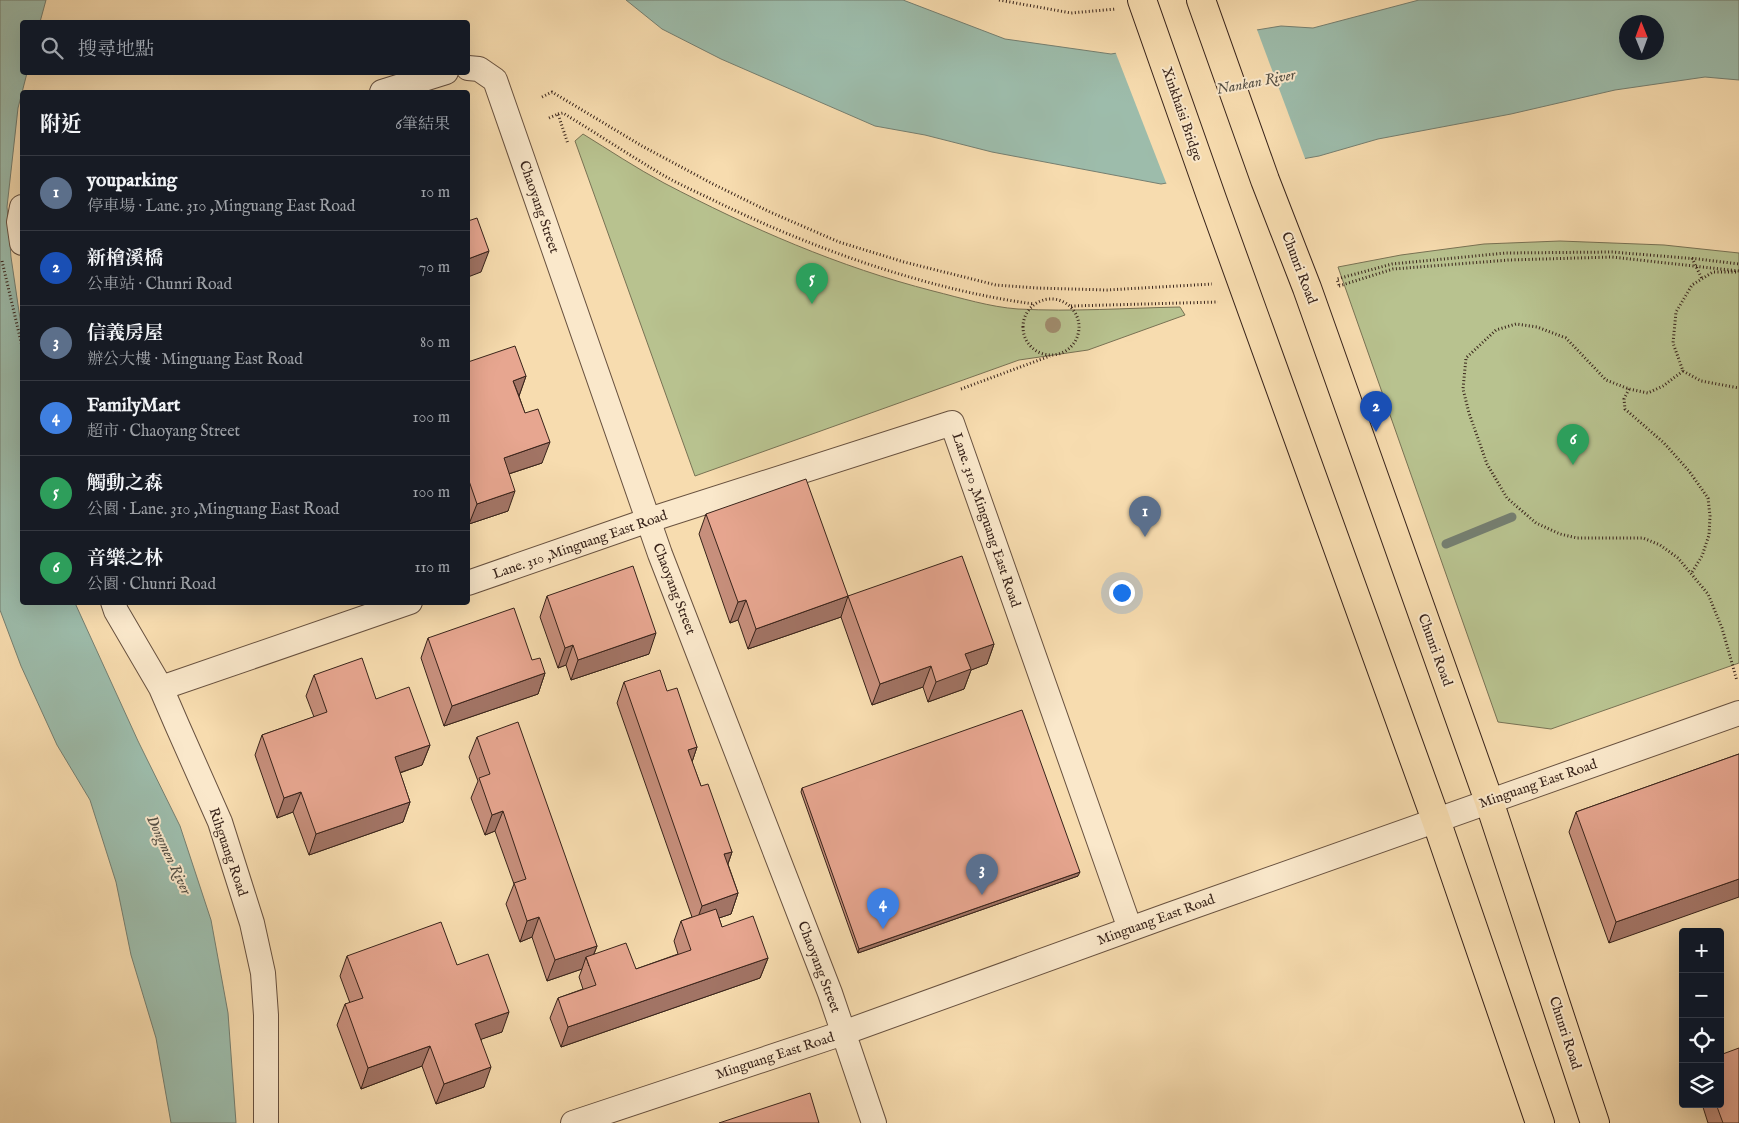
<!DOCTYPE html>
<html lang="zh-TW">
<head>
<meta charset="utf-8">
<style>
	:root { --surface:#171b24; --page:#242831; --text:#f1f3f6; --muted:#9ea1a6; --line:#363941; --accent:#c59692 }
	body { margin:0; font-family:"IM FELL English","Noto Serif TC",serif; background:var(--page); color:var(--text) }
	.controls { position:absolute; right:15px; bottom:15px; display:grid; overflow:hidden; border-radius:5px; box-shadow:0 5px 20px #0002 }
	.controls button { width:45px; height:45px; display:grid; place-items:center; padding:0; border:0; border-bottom:1px solid var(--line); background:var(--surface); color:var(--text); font:25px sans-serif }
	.compass { position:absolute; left:1619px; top:15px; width:45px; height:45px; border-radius:50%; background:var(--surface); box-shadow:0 5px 20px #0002; rotate:359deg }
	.you { position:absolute; left:1121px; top:592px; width:18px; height:18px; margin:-12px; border:4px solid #fff; border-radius:50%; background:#1a73e8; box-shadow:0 0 0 8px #1a73e833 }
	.badge { display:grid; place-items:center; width:32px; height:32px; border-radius:50%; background:var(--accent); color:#fff; font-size:16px; font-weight:700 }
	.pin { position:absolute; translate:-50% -41px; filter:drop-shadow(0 1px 2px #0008) }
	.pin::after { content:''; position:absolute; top:26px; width:18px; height:15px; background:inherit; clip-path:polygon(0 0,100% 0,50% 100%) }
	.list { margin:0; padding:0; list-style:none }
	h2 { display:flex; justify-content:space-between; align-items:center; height:65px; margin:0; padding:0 20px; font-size:21px }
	h2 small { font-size:16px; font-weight:400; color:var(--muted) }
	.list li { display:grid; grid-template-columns:32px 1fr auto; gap:15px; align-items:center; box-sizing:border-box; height:75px; padding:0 20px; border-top:1px solid var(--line) }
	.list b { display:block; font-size:19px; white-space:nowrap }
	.list p { margin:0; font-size:16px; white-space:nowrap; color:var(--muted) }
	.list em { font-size:16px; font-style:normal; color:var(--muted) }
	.icon { flex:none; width:28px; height:28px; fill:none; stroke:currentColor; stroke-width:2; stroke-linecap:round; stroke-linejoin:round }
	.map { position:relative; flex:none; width:1739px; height:1123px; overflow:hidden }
	.search { position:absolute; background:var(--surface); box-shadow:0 5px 20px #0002; left:20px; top:20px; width:450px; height:55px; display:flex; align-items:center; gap:12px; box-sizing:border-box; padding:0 18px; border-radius:5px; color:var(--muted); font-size:19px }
	.panel { position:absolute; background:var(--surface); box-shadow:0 5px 20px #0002; left:20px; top:90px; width:450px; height:515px; border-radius:5px }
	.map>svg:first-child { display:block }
	.green { fill:#b8c28f; stroke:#787254 }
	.water { fill:#9dbcab; stroke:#757f71; fill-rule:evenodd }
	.pier { fill:#f7dcaf }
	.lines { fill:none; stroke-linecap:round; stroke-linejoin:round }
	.stream { stroke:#757f71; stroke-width:9 }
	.street-casing { stroke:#68513f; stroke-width:26 }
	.primary-casing { stroke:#38231a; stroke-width:30 }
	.path { stroke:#38231a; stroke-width:3; stroke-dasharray:1 2.5; stroke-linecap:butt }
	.street { stroke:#fae8cb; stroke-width:24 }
	.primary { stroke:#f7dcaf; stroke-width:28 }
	.tree { fill:#a08c6d }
	.wall { fill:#c78f7c; stroke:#38231a }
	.shaded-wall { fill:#a27465; stroke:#38231a }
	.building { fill:#e7a690; stroke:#38231a }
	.labels { text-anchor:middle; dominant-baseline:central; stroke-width:4; stroke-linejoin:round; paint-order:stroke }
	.street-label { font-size:14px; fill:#38231a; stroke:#fae8cb }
	.water-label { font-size:15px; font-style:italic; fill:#565146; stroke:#fae8cb }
</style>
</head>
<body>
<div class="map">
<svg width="1739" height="1123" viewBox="0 0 1739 1123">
	<rect width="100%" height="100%" fill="#f7dcaf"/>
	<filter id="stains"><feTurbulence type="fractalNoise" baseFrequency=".004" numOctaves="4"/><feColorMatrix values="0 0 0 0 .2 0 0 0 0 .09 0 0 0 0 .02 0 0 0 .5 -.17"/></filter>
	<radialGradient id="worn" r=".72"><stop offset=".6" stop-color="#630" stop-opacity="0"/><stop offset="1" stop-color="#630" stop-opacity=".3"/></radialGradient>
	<!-- green -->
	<path class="green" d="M583,134C609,150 636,168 664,183C750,228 839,267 933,291C961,298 990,307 1018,309C1072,312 1127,308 1180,307L1185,315L1088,350L1019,360L695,476L575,141Z
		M1560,241L1664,245L1739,253V663L1551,729L1498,722L1338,267L1401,255L1484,244Z"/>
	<!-- water -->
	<path class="water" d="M0,0H46L40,22H22V72L27,73L18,108L7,207L11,257L22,332V602L75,603L138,741L180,826L211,920L228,1013L236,1123H171L156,1038L131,955L116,882L90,800L57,745L21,666L0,610Z
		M626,0H903L1005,39L1111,54L1281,26L1313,28L1419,0H1739V80L1705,77L1615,90L1511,114L1378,139L1319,156L1161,184L992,152L925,135L875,126L721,59L662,29ZM1626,22H1656V52H1626Z"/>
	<!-- pier -->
	<path class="pier" d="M1256,27L1306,161L1167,185L1115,51Z"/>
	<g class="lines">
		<!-- stream -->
		<path class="stream" d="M1446,544L1512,517"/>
		<defs>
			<path id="street" d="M468,68L479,69L495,80L660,554L830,993L874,1123
				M382,92L446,72
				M22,207L19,222L22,243
				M468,583L649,520L952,423L1130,929
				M113,602L116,611L161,688L177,725L220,822L252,923L263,973L266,1015V1123
				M161,688L410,602
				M573,1123L843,1033L1169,915L1739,713"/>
			<path id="primary" d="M1142,0L1212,199L1436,820L1540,1123
				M1201,0L1265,180L1307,288L1489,801L1595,1123"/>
		</defs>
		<!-- street casing -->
		<use href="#street" class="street-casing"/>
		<!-- primary casing -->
		<use href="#primary" class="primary-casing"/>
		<!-- path -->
		<path class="path" d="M999,0L1071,13L1116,9
			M542,97L552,92L642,146L713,184L770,212L839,242L904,262L996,285L1036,288L1107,290L1212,284
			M558,114L563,113C596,133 629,155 663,175C680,185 699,193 717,202C814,249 928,290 1034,304
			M549,118L558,114L568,144
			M1692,258L1702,279
			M2,261L22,346
			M1736,272H1713L1692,285L1676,312L1673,343L1683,371L1701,381L1739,388
			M1339,285L1337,279L1392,264L1506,253L1612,252L1698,259L1739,264
			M1339,286L1393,269L1509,260L1612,257L1739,271
			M1023 327a28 28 0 1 1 56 0a28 28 0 1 1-56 0Z
			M1071,306L1218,302
			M1683,371L1663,386L1648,393L1629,389L1606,380L1566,338L1537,327L1516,324L1496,330L1466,358L1463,389L1469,413L1487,464L1507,498L1536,523L1560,534L1577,538H1643L1660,545L1678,558L1708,594L1722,628L1737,681
			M961,389L1050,356
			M1629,389L1624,399L1625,409L1664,443L1689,471L1708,498L1710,516L1709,535L1702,556L1691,574"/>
		<!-- street -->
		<use href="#street" class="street"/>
		<!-- primary -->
		<use href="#primary" class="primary"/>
	</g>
	<!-- trees -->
	<circle class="tree" cx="1053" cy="325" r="8"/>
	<!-- wall -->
	<path class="wall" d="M468,361V362L526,376L519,396L542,463L509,474L508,511L469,524L468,519Z
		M706,514L848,596L994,644L987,664L971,670L964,689L928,702L923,687L872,705L841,617L748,649L738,620L730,623L699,534Z
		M547,596L649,654L571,680L566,665L558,668L540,617Z
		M428,638L532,660L545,673L538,694L444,726L421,658Z
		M314,675L376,699L430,745L422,765L400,773L410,802L403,822L309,855L293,812L277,818L255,755L262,735L314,717L306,696Z
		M624,682L667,691L697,747L692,762L701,786L732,852L728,864L738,893L731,914L719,918L722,927L768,958L760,978L561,1047L550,1018L558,998L583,989L579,977L582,969L547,981L532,937L520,942L506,904L514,884L495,831L485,835L471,798L478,781L469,757L477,737L597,946L594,954L636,969L678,954L674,941L681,921L692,917L617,703Z
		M1739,754L1609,943L1569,832L1576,812Z
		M802,788L1078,876L858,953L801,792Z
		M347,956L457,965L502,1032L481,1039L484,1087L436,1104L422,1066L361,1089L337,1025L345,1004L350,1003L340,976Z
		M1702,1104H1720L1739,1123H1708Z"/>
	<!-- shaded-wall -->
	<path class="shaded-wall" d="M489,251L481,272L468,277V259Z
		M526,376L519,396L513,381Z
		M550,442L542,463L496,478L504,458Z
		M515,491L508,511L469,524L477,504Z
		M848,596L841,617L748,649L756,629Z
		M746,600L738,620L730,623L738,602Z
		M656,633L649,654L571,680L578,660Z
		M994,644L987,664L971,670L964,689L928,702L936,682L965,654Z
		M573,645L566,665L558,668L565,648Z
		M931,666L923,687L872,705L880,684Z
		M545,673L538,694L444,726L452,706Z
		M430,745L422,765L387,777L395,757Z
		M697,747L690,768L688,750Z
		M301,792L293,812L277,818L284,798Z
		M410,802L403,822L309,855L316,834Z
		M503,811L495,831L485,835L492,815Z
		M732,852L725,872L724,854Z
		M1080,872L1078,876L858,953L859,949Z
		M1739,879V897L1609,943L1616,922Z
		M738,893L731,914L695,926L702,906Z
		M539,917L532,937L520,942L527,921Z
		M597,946L589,966L586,957L582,969L547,981L555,960Z
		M768,958L760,978L561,1047L568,1027Z
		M509,1012L502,1032L468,1044L475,1024Z
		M430,1046L422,1066L361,1089L368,1068Z
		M491,1067L484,1087L436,1104L444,1084Z"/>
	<!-- building -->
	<path class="building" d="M477,218L489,251L468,259V221Z
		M515,346L526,376L513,381L525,413L538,409L550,442L504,458L515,491L477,504L468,478V361V362Z
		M806,479L848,596L756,629L746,600L738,602L706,514Z
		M962,556L994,644L965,654L971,669L936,682L931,666L880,684L848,596Z
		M633,566L656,633L578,660L573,645L565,648L547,596Z
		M514,608L532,660L540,658L545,673L452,706L428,638Z
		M362,658L376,699L409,687L430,745L395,757L410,802L316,834L301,792L284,798L262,735L327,712L314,675Z
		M660,670L667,691L677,688L697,747L688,750L701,786L708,784L732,852L724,854L738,893L702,906L624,682Z
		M1022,710L1080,872L859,949L802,788Z
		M518,722L597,946L555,960L539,917L527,921L514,883L526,879L503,811L492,815L479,778L490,774L477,737Z
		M1739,754V879L1616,922L1576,812Z
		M716,909L722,927L753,916L768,958L568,1027L558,998L596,985L586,957L626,943L636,969L691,950L681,921Z
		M441,922L457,965L488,954L509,1012L475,1024L491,1067L444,1084L430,1046L368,1068L345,1004L363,998L347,956Z
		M1739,1048V1123H1723L1716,1104H1720V1055Z
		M810,1093L819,1123H719Z"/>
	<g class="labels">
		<!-- street labels -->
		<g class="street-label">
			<text transform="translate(1182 114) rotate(71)">Xinkhaisi Bridge</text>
			<text transform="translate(539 207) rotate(71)">Chaoyang Street</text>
			<text transform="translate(1299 268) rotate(69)">Chunri Road</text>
			<text transform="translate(986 520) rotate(71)">Lane. 310 ,Minguang East Road</text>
			<text transform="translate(580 545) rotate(-19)">Lane. 310 ,Minguang East Road</text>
			<text transform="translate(674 589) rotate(69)">Chaoyang Street</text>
			<text transform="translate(1435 650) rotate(70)">Chunri Road</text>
			<text transform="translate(1538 784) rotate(-19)">Minguang East Road</text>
			<text transform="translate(228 852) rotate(71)">Rihguang Road</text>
			<text transform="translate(1156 920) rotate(-20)">Minguang East Road</text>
			<text transform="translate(819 967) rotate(69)">Chaoyang Street</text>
			<text transform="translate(1565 1033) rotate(72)">Chunri Road</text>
			<text transform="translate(775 1056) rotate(-18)">Minguang East Road</text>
		</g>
		<!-- water labels -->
		<g class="water-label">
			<text transform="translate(1256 82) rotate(-11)">Nankan River</text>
			<text transform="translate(169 855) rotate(65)">Dongmen River</text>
		</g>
	</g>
	<rect width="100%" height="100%" filter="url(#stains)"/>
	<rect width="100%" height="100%" fill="url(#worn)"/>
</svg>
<div class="controls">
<button>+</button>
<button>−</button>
<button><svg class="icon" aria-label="locate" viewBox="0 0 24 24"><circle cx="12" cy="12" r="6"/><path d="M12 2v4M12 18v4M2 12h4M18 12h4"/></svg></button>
<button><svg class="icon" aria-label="layers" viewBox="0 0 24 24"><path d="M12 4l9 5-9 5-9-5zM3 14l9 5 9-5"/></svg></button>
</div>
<svg class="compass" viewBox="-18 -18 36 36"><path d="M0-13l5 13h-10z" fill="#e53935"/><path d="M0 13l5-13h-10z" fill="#9ea1a6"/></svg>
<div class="you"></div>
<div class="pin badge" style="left:1145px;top:537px;background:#5c6f8a">1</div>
<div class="pin badge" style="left:1376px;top:432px;background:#1a4fb4">2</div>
<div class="pin badge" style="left:982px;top:895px;background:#5c6f8a">3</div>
<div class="pin badge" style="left:883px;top:929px;background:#3f7fe0">4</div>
<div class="pin badge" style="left:812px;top:304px;background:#2e9e5b">5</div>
<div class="pin badge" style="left:1573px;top:465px;background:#2e9e5b">6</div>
<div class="search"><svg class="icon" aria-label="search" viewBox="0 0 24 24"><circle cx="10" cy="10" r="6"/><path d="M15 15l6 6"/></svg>搜尋地點</div>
<section class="panel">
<h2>附近<small>6筆結果</small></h2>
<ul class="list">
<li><span class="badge" style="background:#5c6f8a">1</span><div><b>youparking</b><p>停車場 · Lane. 310 ,Minguang East Road</p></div><em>10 m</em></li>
<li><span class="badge" style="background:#1a4fb4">2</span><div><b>新檜溪橋</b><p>公車站 · Chunri Road</p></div><em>70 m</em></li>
<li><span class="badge" style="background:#5c6f8a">3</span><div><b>信義房屋</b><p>辦公大樓 · Minguang East Road</p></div><em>80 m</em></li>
<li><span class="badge" style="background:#3f7fe0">4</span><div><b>FamilyMart</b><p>超市 · Chaoyang Street</p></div><em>100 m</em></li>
<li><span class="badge" style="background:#2e9e5b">5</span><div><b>觸動之森</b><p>公園 · Lane. 310 ,Minguang East Road</p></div><em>100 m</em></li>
<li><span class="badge" style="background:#2e9e5b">6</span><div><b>音樂之林</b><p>公園 · Chunri Road</p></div><em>110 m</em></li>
</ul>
</section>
</div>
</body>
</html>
